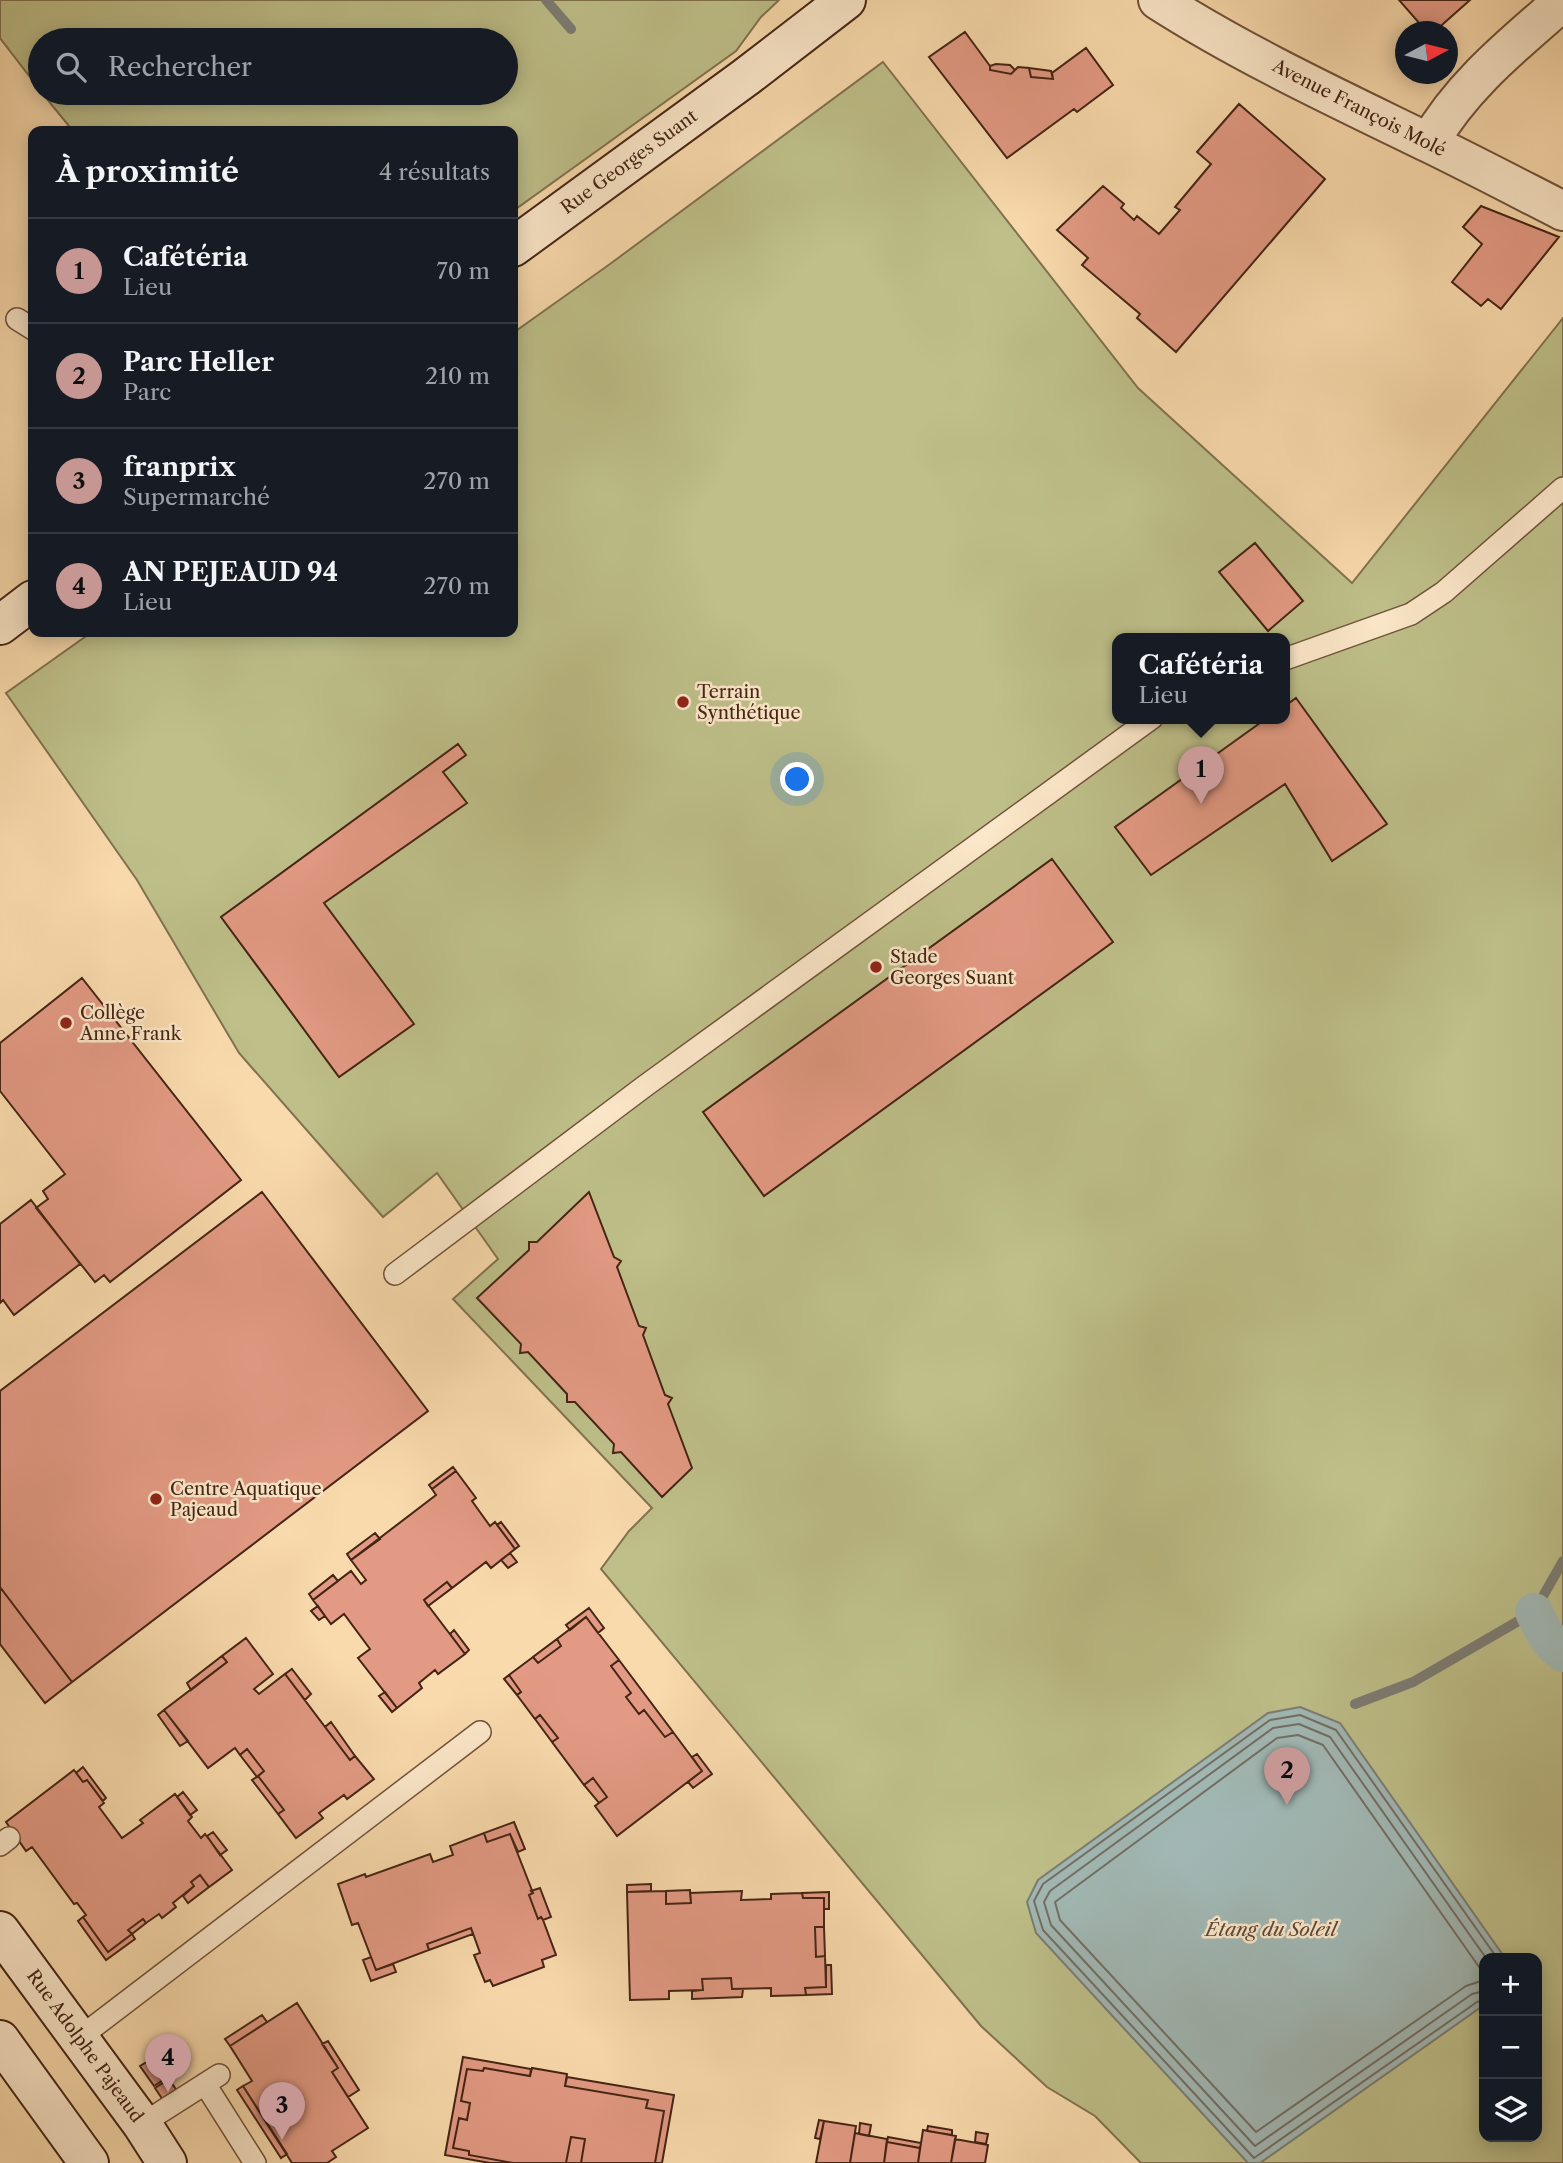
<!DOCTYPE html>
<html lang="fr">
<head>
<meta charset="utf-8">
<style>
	:root { --surface:#171b24; --page:#242831; --text:#f1f3f6; --muted:#9ea1a6; --line:#363941; --accent:#c59692 }
	body { margin:0; font-family:"Libre Caslon Text",serif; background:var(--page); color:var(--text) }
	.controls { position:absolute; right:21px; bottom:21px; display:grid; overflow:hidden; border-radius:14px; box-shadow:0 4px 18px #0003 }
	.controls button { width:63px; height:63px; display:grid; place-items:center; padding:0; border:0; border-bottom:2px solid var(--line); background:var(--surface); color:var(--text); font:35px sans-serif }
	.compass { position:absolute; left:1395px; top:21px; width:63px; height:63px; border-radius:50%; background:var(--surface); box-shadow:0 4px 18px #0003; rotate:83deg }
	.you { position:absolute; left:798px; top:780px; width:24px; height:24px; margin:-18px; border:5px solid #fff; border-radius:50%; background:#1a73e8; box-shadow:0 0 0 10px #1a73e833 }
	.badge { display:grid; place-items:center; width:46px; height:46px; border-radius:50%; background:var(--accent); color:#111; font-size:23px; font-weight:700 }
	.pin { position:absolute; translate:-50% -58px; filter:drop-shadow(0 2px 4px #0008) }
	.pin::after { content:''; position:absolute; top:37px; width:24px; height:21px; background:inherit; clip-path:polygon(0 0,100% 0,50% 100%) }
	.popup { position:absolute; left:1112px; top:633px; width:178px; height:91px; box-sizing:border-box; display:grid; place-content:center; border-radius:14px; background:var(--surface); filter:drop-shadow(0 2px 5px #0005); font-size:23px; white-space:nowrap; color:var(--muted) }
	.popup b { font-size:26px; color:var(--text) }
	.popup::after { content:''; position:absolute; left:50%; top:100%; margin-left:-14px; border:14px solid transparent; border-top-color:var(--surface) }
	.list { margin:0; padding:0; list-style:none }
	h2 { display:flex; justify-content:space-between; align-items:center; height:91px; margin:0; padding:0 28px; font-size:30px }
	h2 small { font-size:23px; font-weight:400; color:var(--muted) }
	.list li { display:grid; grid-template-columns:46px 1fr auto; gap:21px; align-items:center; box-sizing:border-box; height:105px; padding:0 28px; border-top:2px solid var(--line) }
	.list b { display:block; font-size:26px; white-space:nowrap }
	.list p { margin:0; font-size:23px; white-space:nowrap; color:var(--muted) }
	.list em { font-size:23px; font-style:normal; color:var(--muted) }
	.icon { flex:none; width:38px; height:38px; fill:none; stroke:currentColor; stroke-width:2; stroke-linecap:round; stroke-linejoin:round }
	.map { position:relative; flex:none; width:1563px; height:2163px; overflow:hidden }
	.search { position:absolute; background:var(--surface); box-shadow:0 4px 18px #0003; left:28px; top:28px; width:490px; height:77px; display:flex; align-items:center; gap:18px; box-sizing:border-box; padding:0 24px; border-radius:38px; color:var(--muted); font-size:26px }
	.panel { position:absolute; background:var(--surface); box-shadow:0 4px 18px #0003; left:28px; top:126px; width:490px; height:511px; border-radius:14px }
	.map>svg:first-child { display:block }
	.green { fill:#bebf89; stroke:#81724e; stroke-width:2; fill-rule:evenodd }
	.water { fill:#a1b8b4; stroke:#7c7d74; stroke-width:2 }
	.lines { fill:none; stroke-linecap:round; stroke-linejoin:round }
	.shore { stroke:#726e64; stroke-width:2 }
	.stream { stroke:#7c7d74; stroke-width:10 }
	.canal { stroke:#a1b8b4; stroke-width:38 }
	.building { fill:#e39a84; stroke:#442414; stroke-width:2 }
	.lane-casing { stroke:#71523a; stroke-width:24 }
	.street-casing { stroke:#71523a; stroke-width:42 }
	.secondary-casing { stroke:#442414; stroke-width:42 }
	.lane { stroke:#fbe7c9; stroke-width:21 }
	.street { stroke:#fbe7c9; stroke-width:38 }
	.secondary { stroke:#fbe7c9; stroke-width:38 }
	.poi-dot { fill:#8f2418; stroke:#fbe7c9; stroke-width:2.5 }
	.labels { text-anchor:middle; dominant-baseline:central; stroke-width:5; stroke-linejoin:round; paint-order:stroke }
	.street-label { font-size:18px; fill:#442414; stroke:#fbe7c9 }
	.poi-label { font-size:18px; fill:#442414; stroke:#fbe7c9; text-anchor:start }
	.water-label { font-size:19px; font-style:italic; fill:#5b493c; stroke:#fbe7c9 }
</style>
</head>
<body>
<div class="map">
<svg width="1563" height="2163" viewBox="0 0 1563 2163">
	<rect width="100%" height="100%" fill="#f9daac"/>
	<filter id="stains"><feTurbulence type="fractalNoise" baseFrequency=".00286" numOctaves="4"/><feColorMatrix values="0 0 0 0 .2 0 0 0 0 .09 0 0 0 0 .02 0 0 0 .5 -.17"/></filter>
	<radialGradient id="worn" r=".72"><stop offset=".6" stop-color="#630" stop-opacity="0"/><stop offset="1" stop-color="#630" stop-opacity=".3"/></radialGradient>
	<!-- green -->
	<path class="green" d="M0,0H779L761,17L736,51L513,211V131H73L42,93H506V40H40V90L0,38Z
		M883,62L1138,388L1352,583L1563,318V2163H1141L1095,2116L1047,2087L981,2026L601,1569L629,1531L652,1508L453,1299L498,1259L437,1173L383,1217L239,1053L137,880L6,693L92,632H513V333L610,264ZM1117,638H1285V718H1117ZM1484,1958H1537V2137H1484Z"/>
	<!-- water -->
	<path class="water" d="M1300,1707L1340,1723L1505,1958H1484V2005L1260,2163H1248L1036,1933L1027,1902L1038,1880L1268,1713Z"/>
	<g class="lines">
		<!-- shore -->
		<path class="shore" d="M1484,1974L1323,1745L1298,1735L1277,1738L1055,1902L1060,1920L1256,2132L1466,1986L1484,1980
			M1484,1991L1472,1994L1255,2146L1051,1925L1044,1902L1050,1891L1273,1728L1299,1724L1330,1737L1486,1958
			M1484,2000L1477,2002L1254,2158L1043,1930L1034,1901L1043,1884L1270,1720L1300,1715L1336,1730L1497,1958"/>
		<!-- stream -->
		<path class="stream" d="M546,0L571,29
			M1355,1704L1413,1682L1534,1612L1563,1561"/>
		<!-- canal -->
		<path class="canal" d="M1534,1612C1542,1628 1548,1643 1563,1653"/>
	</g>
	<!-- building -->
	<path class="building" d="M1399,0H1470L1434,32H1427Z
		M965,32L990,66V70L1011,74L1018,67L1029,68L1031,77L1053,79L1052,73L1086,48L1113,85L1077,112L1074,109L1007,158L929,57Z
		M996,64L1010,65L1015,70L1011,74L990,70V66Z
		M1029,68L1051,71L1053,79L1031,77Z
		M1239,104L1325,179L1176,352L1137,318L1140,314L1082,265L1088,258L1057,230L1103,186L1124,204L1121,208L1134,220L1137,216L1159,234L1180,210L1175,207L1211,164L1197,152Z
		M1481,206L1559,237L1501,309L1488,299L1481,306L1452,282L1482,244L1463,227Z
		M1255,543L1303,601L1268,631L1219,572Z
		M1296,698L1387,824L1332,861L1285,784L1151,875L1115,827L1267,718H1285V706Z
		M458,744L466,755L443,772L467,803L324,903L414,1024L339,1077L221,917Z
		M1052,859L1113,942L764,1196L703,1112Z
		M82,978L241,1180L110,1282L104,1275L95,1282L36,1208L48,1199L43,1191L65,1174L0,1091V1043Z
		M262,1192L428,1411L72,1682L0,1587V1391Z
		M589,1192L614,1257L621,1261L617,1267L639,1326L646,1328L643,1335L665,1395L672,1398L668,1404L692,1468L662,1497L621,1452L613,1453L614,1444L575,1402H567V1394L528,1352L520,1353L521,1344L477,1298L529,1250V1242H537Z
		M31,1200L80,1264L14,1315L3,1300L0,1303V1224Z
		M453,1467L456,1471L432,1489L429,1485Z
		M456,1471L476,1498L472,1501L490,1526L495,1522L515,1549L491,1568L486,1562L452,1588L447,1582L424,1600L465,1654L438,1674L435,1670L419,1683L422,1688L397,1708L358,1658L370,1649L344,1614L331,1624L313,1600L351,1571L361,1584L366,1580L351,1560L436,1495L432,1489Z
		M501,1522L519,1546L515,1549L497,1525Z
		M375,1533L380,1539L351,1560L347,1554Z
		M510,1553L517,1562L508,1568L501,1560Z
		M333,1575L338,1581L313,1600L309,1594Z
		M447,1582L452,1588L428,1606L424,1600Z
		M0,1587L72,1682L45,1703L0,1644Z
		M318,1606L325,1616L319,1620L311,1611Z
		M589,1608L604,1628L598,1633L586,1617L570,1630L566,1625Z
		M586,1617L619,1660L611,1666L631,1693L626,1697L639,1714L644,1710L665,1737L673,1732L702,1771L617,1836L595,1806L607,1797L593,1778L584,1785L552,1742L558,1738L540,1715L535,1719L517,1695L521,1692L509,1675L533,1657L538,1663L561,1646L557,1639Z
		M454,1630L469,1650L465,1654L450,1634Z
		M246,1638L273,1674L254,1689L259,1694L285,1674L350,1760L355,1756L374,1779L347,1799L344,1795L319,1813L323,1818L296,1838L278,1814L284,1810L258,1776L264,1771L247,1749L240,1755L235,1748L208,1768L164,1710L227,1662L222,1656Z
		M557,1639L561,1646L538,1663L533,1657Z
		M222,1656L227,1662L191,1690L187,1683Z
		M619,1660L673,1732L665,1737L644,1710L639,1714L626,1697L631,1693L611,1666Z
		M292,1669L311,1694L305,1700L285,1674Z
		M509,1675L521,1692L517,1695L504,1679Z
		M385,1692L397,1708L392,1712L379,1696Z
		M164,1710L188,1741L180,1746L158,1715Z
		M540,1715L558,1738L552,1742L535,1719Z
		M331,1722L355,1756L350,1760L325,1727Z
		M247,1749L264,1771L257,1777L240,1755Z
		M697,1754L712,1774L693,1788L688,1782L702,1771L692,1757Z
		M83,1767L106,1798L103,1801L87,1780L83,1782L76,1773Z
		M74,1770L83,1782L87,1780L104,1803L99,1807L122,1838L143,1823L140,1820L175,1794L192,1817L188,1821L201,1838L205,1834L232,1870L209,1887L200,1875L191,1882L194,1886L173,1903L176,1907L162,1918L159,1914L146,1923L143,1919L128,1930L132,1934L108,1952L83,1917L86,1915L77,1903L74,1904L32,1847L26,1851L6,1822Z
		M258,1776L284,1810L278,1814L252,1780Z
		M593,1778L607,1797L599,1803L584,1785Z
		M183,1792L197,1810L190,1815L177,1797Z
		M514,1822L525,1849L518,1852L510,1834L487,1842L484,1833Z
		M213,1832L227,1850L220,1855L207,1836Z
		M484,1833L487,1842L510,1834L533,1893L529,1895L538,1919L541,1917L543,1920L556,1955L542,1960L544,1967L493,1986L490,1980L485,1982L474,1955L480,1953L471,1928L427,1944L429,1950L376,1970L358,1923L352,1925L338,1884L365,1874L366,1877L430,1854L433,1862L453,1855L450,1846Z
		M200,1875L209,1887L188,1903L183,1896L194,1886L191,1882Z
		M651,1884V1891L627,1892V1885Z
		M540,1888L551,1917L543,1920L541,1917L538,1919L529,1895L533,1893L531,1891Z
		M690,1890L691,1903L666,1904V1891Z
		M666,1891V1904L691,1903L690,1893L742,1891L741,1900L771,1899V1894L802,1893L803,1898H824V1927H815L816,1957L825,1956L826,1987L805,1988L806,1995L771,1996V1988L732,1989L731,1978L702,1979L703,1990L669,1991V1999L630,2000L627,1892Z
		M829,1892V1909H824V1898H803L802,1893Z
		M83,1917L108,1952L132,1934L135,1939L106,1960L78,1921Z
		M143,1919L146,1923L132,1934L128,1930Z
		M815,1927H824L825,1956L816,1957Z
		M471,1928L473,1934L429,1950L427,1944Z
		M371,1957L376,1970L393,1964L396,1972L371,1981L363,1960Z
		M826,1965H831L832,1994L806,1995L805,1988L826,1987Z
		M731,1978L732,1989H743L742,1997L692,1999V1991L703,1990L702,1979Z
		M297,2003L338,2068L332,2072L368,2128L332,2151L336,2157L327,2163H292L243,2086L252,2081L230,2046Z
		M262,2015L267,2022L230,2046L225,2039Z
		M328,2041L359,2090L348,2097L332,2072L338,2068L322,2044Z
		M155,2057L168,2077L154,2086L140,2066Z
		M463,2057L531,2069L530,2076L484,2068L483,2071L467,2069L461,2101L470,2103L467,2120L459,2118L453,2148L469,2151V2155L513,2163H490L445,2155Z
		M484,2068L530,2076L532,2068L567,2074L565,2086L648,2100L646,2108L664,2111L655,2163H581L585,2139L571,2137L566,2163H513L469,2155V2151L453,2148L459,2118L467,2120L470,2103L461,2101L467,2069L483,2071Z
		M567,2077L674,2095L662,2163H655L664,2111L646,2108L648,2100L565,2086Z
		M169,2079L181,2097L167,2106L155,2088Z
		M243,2086L287,2154L281,2158L237,2090Z
		M819,2120L824,2121L820,2139L815,2138Z
		M824,2121L856,2126L850,2163H816Z
		M860,2123L871,2125L869,2136L859,2134Z
		M928,2126L952,2130V2135L927,2131Z
		M923,2130L956,2136L951,2163H918Z
		M976,2132L988,2134L986,2144L975,2142Z
		M855,2133L887,2139L884,2163H850Z
		M571,2137L585,2139L581,2163H566Z
		M888,2137L921,2143L920,2148L887,2142Z
		M955,2139L988,2145L985,2163H951Z
		M887,2142L920,2148L918,2163H884Z"/>
	<g class="lines">
		<defs>
			<path id="lane" d="M17,319L33,329
				M1285,659L1411,614L1444,592L1563,488
				M395,1274L645,1086L1152,718
				M0,1845L9,1838
				M79,2038L480,1732
				M205,2084L255,2163
				M142,2124L219,2075"/>
			<path id="street" d="M1158,0C1244,55 1337,98 1429,143C1474,165 1518,188 1563,211
				M1429,143C1462,85 1514,44 1563,1"/>
			<path id="secondary" d="M513,247L746,77L846,0
				M0,625L33,600
				M0,1931L142,2124L167,2163
				M0,2040L89,2163"/>
		</defs>
		<!-- lane casing -->
		<use href="#lane" class="lane-casing"/>
		<!-- street casing -->
		<use href="#street" class="street-casing"/>
		<!-- secondary casing -->
		<use href="#secondary" class="secondary-casing"/>
		<!-- lane -->
		<use href="#lane" class="lane"/>
		<!-- street -->
		<use href="#street" class="street"/>
		<!-- secondary -->
		<use href="#secondary" class="secondary"/>
	</g>
	<!-- markers -->
	<g class="poi-dot">
		<circle cx="683" cy="702" r="7"/>
		<circle cx="876" cy="967" r="7"/>
		<circle cx="66" cy="1023" r="7"/>
		<circle cx="156" cy="1499" r="7"/>
	</g>
	<g class="labels">
		<!-- street labels -->
		<g class="street-label">
			<text transform="translate(1359 108) rotate(27)">Avenue François Molé</text>
			<text transform="translate(629 162) rotate(-36)">Rue Georges Suant</text>
			<text transform="translate(85 2046) rotate(54)">Rue Adolphe Pajeaud</text>
		</g>
		<!-- poi labels -->
		<g class="poi-label">
			<text x="697" y="692">Terrain<tspan x="697" dy="21">Synthétique</tspan></text>
			<text x="890" y="957">Stade<tspan x="890" dy="21">Georges Suant</tspan></text>
			<text x="80" y="1013">Collège<tspan x="80" dy="21">Anne Frank</tspan></text>
			<text x="170" y="1489">Centre Aquatique<tspan x="170" dy="21">Pajeaud</tspan></text>
		</g>
		<!-- water labels -->
		<g class="water-label">
			<text x="1271" y="1929">Étang du Soleil</text>
		</g>
	</g>
	<rect width="100%" height="100%" filter="url(#stains)"/>
	<rect width="100%" height="100%" fill="url(#worn)"/>
</svg>
<div class="controls">
<button>+</button>
<button>−</button>
<button><svg class="icon" aria-label="layers" viewBox="0 0 24 24"><path d="M12 4l9 5-9 5-9-5zM3 14l9 5 9-5"/></svg></button>
</div>
<svg class="compass" viewBox="-18 -18 36 36"><path d="M0-13l5 13h-10z" fill="#e53935"/><path d="M0 13l5-13h-10z" fill="#9ea1a6"/></svg>
<div class="you"></div>
<div class="pin badge" style="left:1201px;top:804px">1</div>
<div class="popup"><b>Cafétéria</b>Lieu</div>
<div class="pin badge" style="left:1287px;top:1805px">2</div>
<div class="pin badge" style="left:282px;top:2140px">3</div>
<div class="pin badge" style="left:168px;top:2092px">4</div>
<div class="search"><svg class="icon" aria-label="search" viewBox="0 0 24 24"><circle cx="10" cy="10" r="6"/><path d="M15 15l6 6"/></svg>Rechercher</div>
<section class="panel">
<h2>À proximité<small>4 résultats</small></h2>
<ul class="list">
<li><span class="badge">1</span><div><b>Cafétéria</b><p>Lieu</p></div><em>70 m</em></li>
<li><span class="badge">2</span><div><b>Parc Heller</b><p>Parc</p></div><em>210 m</em></li>
<li><span class="badge">3</span><div><b>franprix</b><p>Supermarché</p></div><em>270 m</em></li>
<li><span class="badge">4</span><div><b>AN PEJEAUD 94</b><p>Lieu</p></div><em>270 m</em></li>
</ul>
</section>
</div>
</body>
</html>
